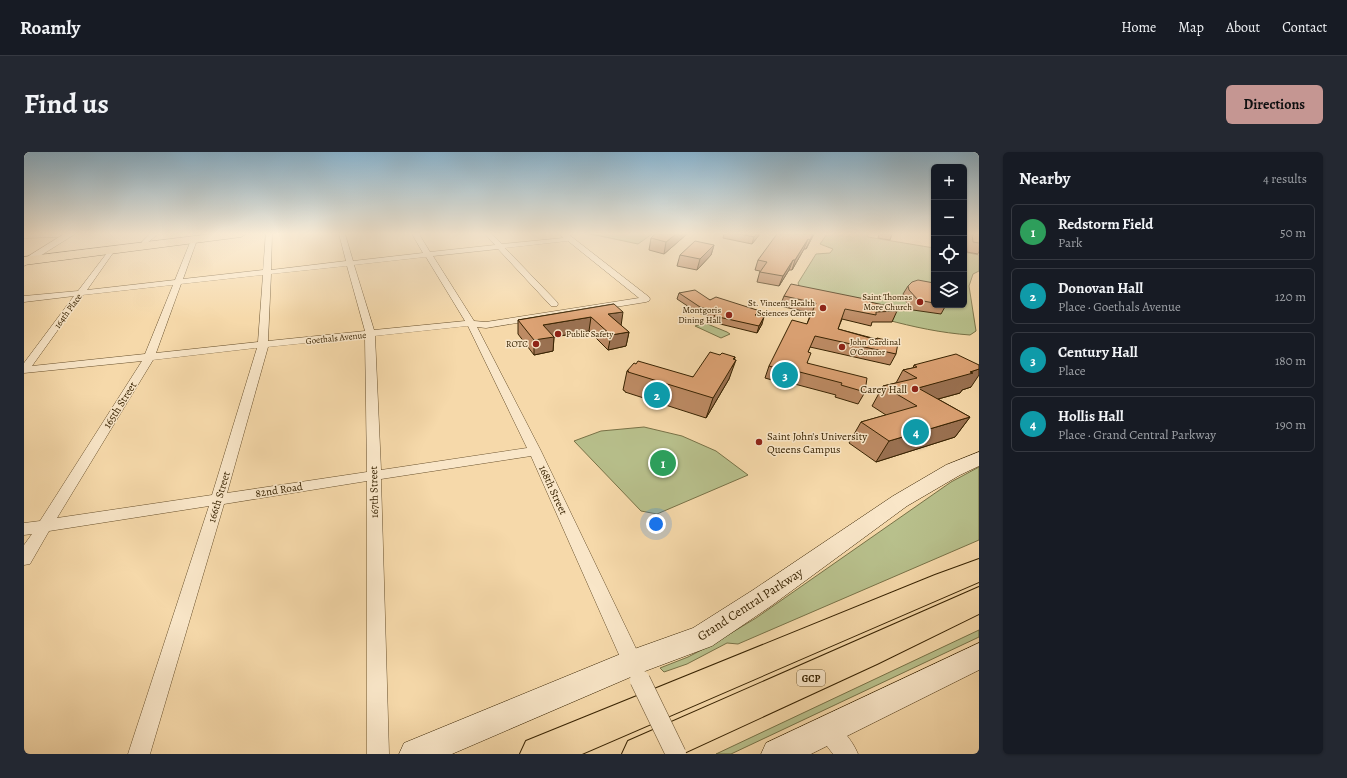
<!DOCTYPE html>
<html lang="en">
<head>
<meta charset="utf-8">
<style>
	:root { --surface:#171b24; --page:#242831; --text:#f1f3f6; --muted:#9ea1a6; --line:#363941; --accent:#c59692 }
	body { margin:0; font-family:Alegreya,serif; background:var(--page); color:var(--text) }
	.controls { position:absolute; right:12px; top:12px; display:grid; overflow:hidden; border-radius:6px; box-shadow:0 1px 3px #0004 }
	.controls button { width:36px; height:36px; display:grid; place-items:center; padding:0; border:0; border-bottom:1px solid var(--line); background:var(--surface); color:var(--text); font:20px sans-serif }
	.you { position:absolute; left:632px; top:372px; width:14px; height:14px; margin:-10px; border:3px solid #fff; border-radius:50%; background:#1a73e8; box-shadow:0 0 0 6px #1a73e833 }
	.badge { display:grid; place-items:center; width:26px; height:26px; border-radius:50%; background:var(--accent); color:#fff; font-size:13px; font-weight:700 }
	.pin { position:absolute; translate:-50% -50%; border:2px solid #fff; box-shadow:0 1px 4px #0006 }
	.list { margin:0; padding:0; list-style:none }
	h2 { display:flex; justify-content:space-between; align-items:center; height:52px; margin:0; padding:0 16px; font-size:17px }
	h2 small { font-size:13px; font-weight:400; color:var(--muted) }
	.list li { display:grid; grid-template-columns:26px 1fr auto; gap:12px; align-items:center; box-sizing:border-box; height:56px; margin:0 8px 8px; padding:0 8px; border:1px solid var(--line); border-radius:6px }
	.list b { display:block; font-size:15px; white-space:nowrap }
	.list p { margin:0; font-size:13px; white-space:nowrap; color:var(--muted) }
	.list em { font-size:13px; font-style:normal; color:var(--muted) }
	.icon { flex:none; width:22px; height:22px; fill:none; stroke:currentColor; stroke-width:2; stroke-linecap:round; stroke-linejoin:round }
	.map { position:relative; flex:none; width:955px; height:602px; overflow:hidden; border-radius:6px }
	header { display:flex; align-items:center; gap:24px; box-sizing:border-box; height:56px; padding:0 20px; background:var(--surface); border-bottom:1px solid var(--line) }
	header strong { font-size:19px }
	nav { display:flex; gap:22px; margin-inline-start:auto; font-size:14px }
	.intro { display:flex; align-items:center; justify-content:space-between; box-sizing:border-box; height:96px; padding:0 24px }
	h1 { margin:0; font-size:28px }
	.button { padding:10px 18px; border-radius:6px; background:var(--accent); color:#111; font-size:14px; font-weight:700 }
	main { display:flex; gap:24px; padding:0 24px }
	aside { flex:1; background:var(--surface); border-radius:6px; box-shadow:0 1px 3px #0004 }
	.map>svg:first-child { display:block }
	.green { fill:#b8c08c; stroke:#787247 }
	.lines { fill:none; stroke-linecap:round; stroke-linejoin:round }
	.minor-casing { stroke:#68502c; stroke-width:1 }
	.tertiary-casing { stroke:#68502c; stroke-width:1 }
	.secondary-casing { stroke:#382302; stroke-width:1 }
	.primary-casing { stroke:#382302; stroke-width:1 }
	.motorway-casing { stroke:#382302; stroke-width:2 }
	.minor { fill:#f9e6c8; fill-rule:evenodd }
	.tertiary { fill:#f9e6c8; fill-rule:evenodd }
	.secondary { fill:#f9e6c8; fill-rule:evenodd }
	.primary { fill:#f6d9aa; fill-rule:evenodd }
	.motorway { fill:#f6d9aa; fill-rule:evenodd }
	.minor-bridge-casing { stroke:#68502c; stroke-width:21; stroke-linecap:butt }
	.minor-bridge { stroke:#f9e6c8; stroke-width:20 }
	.wall { fill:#bd8b64; stroke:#382302 }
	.shaded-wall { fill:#9a7151; stroke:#382302 }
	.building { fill:#dca274; stroke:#382302 }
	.poi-dot { fill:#8f2418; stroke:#f9e6c8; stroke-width:1.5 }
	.labels { text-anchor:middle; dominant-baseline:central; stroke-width:3; stroke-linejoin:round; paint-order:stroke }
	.far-poi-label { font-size:9px; fill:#382302; stroke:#f9e6c8; text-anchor:end }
	.far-street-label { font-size:9px; fill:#382302; stroke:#f9e6c8 }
	.shield { fill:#f9e6c8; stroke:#725e3d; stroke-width:1 }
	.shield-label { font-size:10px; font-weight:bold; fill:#382302 }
	.poi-label { font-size:11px; fill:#382302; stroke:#f9e6c8; text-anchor:end }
	.street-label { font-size:11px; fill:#382302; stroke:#f9e6c8 }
	.near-street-label { font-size:13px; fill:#382302; stroke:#f9e6c8 }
</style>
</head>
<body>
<header>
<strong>Roamly</strong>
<nav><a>Home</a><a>Map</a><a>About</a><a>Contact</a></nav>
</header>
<div class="intro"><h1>Find us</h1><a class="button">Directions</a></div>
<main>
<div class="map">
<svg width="955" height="602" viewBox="0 0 955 602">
	<rect width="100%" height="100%" fill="#f6d9aa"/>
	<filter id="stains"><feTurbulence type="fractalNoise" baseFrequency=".005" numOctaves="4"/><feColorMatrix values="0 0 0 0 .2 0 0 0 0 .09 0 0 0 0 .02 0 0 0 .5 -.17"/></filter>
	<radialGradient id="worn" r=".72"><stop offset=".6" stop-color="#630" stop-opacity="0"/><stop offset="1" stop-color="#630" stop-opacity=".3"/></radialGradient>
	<!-- green -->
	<path class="green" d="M567,82H628L614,92Z
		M803,82H843L844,85L910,96V153H940V100L955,103V119L949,122L945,134L952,179L946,183C889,179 834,159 779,143L774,131L792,102L806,101L809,97L796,92Z
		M681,171L703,180L706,182L697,186L671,174Z
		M620,275L658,284L692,299L724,323L633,362L617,359L550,289L577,279Z
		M955,315V388L714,492L703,491L663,512L640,520L636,516L664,505L689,492L732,466L927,330Z
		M955,478V485L707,602H692Z"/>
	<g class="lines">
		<defs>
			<path id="minor" d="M0,82H37V83L34,85L0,86Z
				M126,82H134L122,92H118V90Z
				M242,82H248L247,118L322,109L315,82H321L329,109L399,101L388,82H395L406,100L471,93L461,82H468L478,92L539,86L536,82H544L625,145L626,147L625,149L622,150L462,176L453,175L517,299L618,509L621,516L618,523L611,525L604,523L507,304L357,327L365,602H343V329L200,352L126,602H104L185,354L25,379L6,412L0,413V393L8,382L0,383V371L16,369L118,209L0,221V211L50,144L0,150V144L54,139L86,97L88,96L91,98L63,138L151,128L167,88L170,86L173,88L159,127L239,118ZM544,89L615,146L462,170L450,169L409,104L474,97L527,154H533L534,152L533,150L481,96ZM402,105L441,169L350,178L330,113ZM323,114L341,179L244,189L247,122ZM239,123L234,190L132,201L157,132ZM149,133L121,202L8,214L59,143ZM444,174L503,296L357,318L351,184ZM341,185L343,320L203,341L244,195ZM233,196L188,343L33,366L129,208Z
				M803,567C816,573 829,589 834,602H809L796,585L792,578L796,571Z"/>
			<path id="tertiary" d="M40,82H51L0,114V107Z"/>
			<path id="secondary" d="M955,300V314L936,323L883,354L747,454L688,494L616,521L428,602H375L380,591L599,501L669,476L729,438L869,344L922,313Z
				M955,491V518L787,602H737L742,591Z"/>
			<path id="primary" d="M187,82H222L217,85L0,113V105Z"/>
			<path id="motorway" d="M955,407V430L558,602H496L502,589L911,423Z
				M955,435V462L853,512L658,602H598L604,589Z"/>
		</defs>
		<!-- minor casing -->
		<use href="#minor" class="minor-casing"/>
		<!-- tertiary casing -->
		<use href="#tertiary" class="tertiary-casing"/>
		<!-- secondary casing -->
		<use href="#secondary" class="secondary-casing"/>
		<!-- primary casing -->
		<use href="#primary" class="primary-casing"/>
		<!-- motorway casing -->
		<use href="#motorway" class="motorway-casing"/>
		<!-- minor -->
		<use href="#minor" class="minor"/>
		<!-- tertiary -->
		<use href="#tertiary" class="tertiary"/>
		<!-- secondary -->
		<use href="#secondary" class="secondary"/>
		<!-- primary -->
		<use href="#primary" class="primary"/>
		<!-- motorway -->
		<use href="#motorway" class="motorway"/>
		<defs>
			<path id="minor-bridge" d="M616,528L652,602"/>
		</defs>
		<!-- minor-bridge casing -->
		<use href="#minor-bridge" class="minor-bridge-casing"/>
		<!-- minor-bridge -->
		<use href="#minor-bridge" class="minor-bridge"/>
	</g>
	<!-- wall -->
	<path class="wall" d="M663,82L640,102L625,98L627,86Z
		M700,82H736L728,92L699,86Z
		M790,82L782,97H780L768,118H765L755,134L733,130L736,119L731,118L734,108Z
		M855,82H868L866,88L854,86Z
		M944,82H955V99L954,102L943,100L942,87Z
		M690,93L687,103L673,118L653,114L656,103Z
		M910,131V153H922L917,162L889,158L880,147L879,142L884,134Z
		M655,141L686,148L736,159L734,164L738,172L733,181L688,170L690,166L674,161L653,147Z
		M760,144L846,150L873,159L868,170H848L847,174L818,167L814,177L852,187L853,186L872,202L866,213L786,195L784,200L783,211L841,240L834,252L811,245L812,243L763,230L762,232L741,226L745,214L783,172L787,161L756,154Z
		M590,152L597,174L605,180L602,194L584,198L565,179L530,185L529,199L510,203L494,182V168Z
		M696,203L711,205L705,227L682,266L601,240V239L599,238L603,219L669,225Z
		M890,213L947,235L938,238L936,241L914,247L946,265L931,285L852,310L825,291L837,270L862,263L848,254L859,234L872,231L879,218L889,216Z"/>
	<!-- shaded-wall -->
	<path class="shaded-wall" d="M652,82H663L640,102L642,90Z
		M733,82H736L728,92L730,85Z
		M789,82H790L782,97L786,88Z
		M784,87L780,97L768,118L771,108Z
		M690,93L687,103L673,118L676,107Z
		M769,108L765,118L755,134L759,124Z
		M736,159L734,165L731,163Z
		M599,160L597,174L584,162Z
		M567,165L565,179L530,185L529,199L510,203V188L519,173Z
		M740,165L738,172L733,181L735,174Z
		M605,180L602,194L584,198L587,183Z
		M711,205L708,215L712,208L705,227L682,266L689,246Z
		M955,217V223L947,235L938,238L936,241L892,253L894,236Z
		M946,265L931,285L852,310L865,289Z"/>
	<!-- building -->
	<path class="building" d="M631,82H652L642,90L627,86Z
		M716,82H733L730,85Z
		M753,82H789L786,88L784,87L771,108H769L759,124L736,120L743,110L734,108Z
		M948,82H955V91L949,90Z
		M671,89L690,93L676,107L656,103Z
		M894,128L910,131V151L894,148L885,138L884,134L888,130Z
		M767,132L846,148V150L873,156V159L852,160V163L821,157L814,177L853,188V186L874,191L872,202L791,184L784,200L787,201L783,211L843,226L841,240L817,233L818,231L768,218L767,220L745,214L768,168L783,172L792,151L760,144Z
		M671,138L686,148L692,145L736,159L731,163L740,165L735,174L690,164L693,160L676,155L655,141Z
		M590,152L599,160L584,162L605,180L587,183L567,165L519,173L530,185L510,188L494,168Z
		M686,200L696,203L698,201L711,205L709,207L712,208L689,246L604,220L605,219H603L610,211L612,212L614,209L669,225Z
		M932,202L955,213V217L946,220L949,221L894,236L946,265L865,289L837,270L893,254L859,234L893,226L879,218L893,215L890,213Z"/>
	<!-- sky -->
	<linearGradient id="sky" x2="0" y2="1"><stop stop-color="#8ab6d2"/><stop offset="0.49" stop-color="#fbeed9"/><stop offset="1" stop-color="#fbeed9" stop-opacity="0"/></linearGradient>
	<rect width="955" height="167" fill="url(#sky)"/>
	<!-- markers -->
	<g class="poi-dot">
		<circle cx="896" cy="150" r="4"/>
		<circle cx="799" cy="156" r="4"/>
		<circle cx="705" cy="163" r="4"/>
		<circle cx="534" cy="182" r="4"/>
		<circle cx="512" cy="192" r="4"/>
		<circle cx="818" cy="195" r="4"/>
		<circle cx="891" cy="237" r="4"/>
		<circle cx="735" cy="290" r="4"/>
	</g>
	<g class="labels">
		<!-- far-poi labels -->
		<g class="far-poi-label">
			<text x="888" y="145">Saint Thomas<tspan x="888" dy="10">More Church</tspan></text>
			<text x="791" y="151">St. Vincent Health<tspan x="791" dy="10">Sciences Center</tspan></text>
			<text x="697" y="158">Montgoris<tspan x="697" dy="10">Dining Hall</tspan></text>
			<text x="542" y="182" text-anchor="start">Public Safety</text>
			<text x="826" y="190" text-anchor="start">John Cardinal<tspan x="826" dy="10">O'Connor</tspan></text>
			<text x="504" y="192">ROTC</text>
		</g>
		<!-- far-street labels -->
		<g class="far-street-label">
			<text transform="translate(44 159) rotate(-54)">164th Place</text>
			<text transform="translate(312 186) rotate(-6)">Goethals Avenue</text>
		</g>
		<!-- shield labels -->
		<rect class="shield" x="773" y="518" width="28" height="16" rx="3"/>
		<g class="shield-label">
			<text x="787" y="526">GCP</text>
		</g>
		<!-- poi labels -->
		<g class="poi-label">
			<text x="883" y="237">Carey Hall</text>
			<text x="743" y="284" text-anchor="start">Saint John's University<tspan x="743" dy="13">Queens Campus</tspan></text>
		</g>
		<!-- street labels -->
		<g class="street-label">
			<text transform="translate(96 253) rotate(-58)">165th Street</text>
			<text transform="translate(255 338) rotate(-9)">82nd Road</text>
			<text transform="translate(529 338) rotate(65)">168th Street</text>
			<text transform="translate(350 340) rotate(-91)">167th Street</text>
			<text transform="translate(195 345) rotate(-73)">166th Street</text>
		</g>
		<!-- near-street labels -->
		<g class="near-street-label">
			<text transform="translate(726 452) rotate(-33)">Grand Central Parkway</text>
		</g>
	</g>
	<rect width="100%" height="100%" filter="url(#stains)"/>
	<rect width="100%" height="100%" fill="url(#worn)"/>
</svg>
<div class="controls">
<button>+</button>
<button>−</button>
<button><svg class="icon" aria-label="locate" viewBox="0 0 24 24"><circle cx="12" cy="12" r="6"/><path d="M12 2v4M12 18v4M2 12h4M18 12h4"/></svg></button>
<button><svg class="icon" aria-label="layers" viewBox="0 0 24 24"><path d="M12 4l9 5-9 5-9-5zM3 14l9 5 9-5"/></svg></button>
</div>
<div class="you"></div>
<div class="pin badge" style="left:639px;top:311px;background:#2e9e5b">1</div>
<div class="pin badge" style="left:633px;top:243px;background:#0f9aa8">2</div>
<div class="pin badge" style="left:761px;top:223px;background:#0f9aa8">3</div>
<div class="pin badge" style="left:892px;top:280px;background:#0f9aa8">4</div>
</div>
<aside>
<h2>Nearby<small>4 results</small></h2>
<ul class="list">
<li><span class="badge" style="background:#2e9e5b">1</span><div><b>Redstorm Field</b><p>Park</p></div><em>50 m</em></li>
<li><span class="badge" style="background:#0f9aa8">2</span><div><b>Donovan Hall</b><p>Place · Goethals Avenue</p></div><em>120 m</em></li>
<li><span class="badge" style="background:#0f9aa8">3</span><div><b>Century Hall</b><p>Place</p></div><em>180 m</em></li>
<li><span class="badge" style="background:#0f9aa8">4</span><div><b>Hollis Hall</b><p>Place · Grand Central Parkway</p></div><em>190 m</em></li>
</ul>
</aside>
</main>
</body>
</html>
